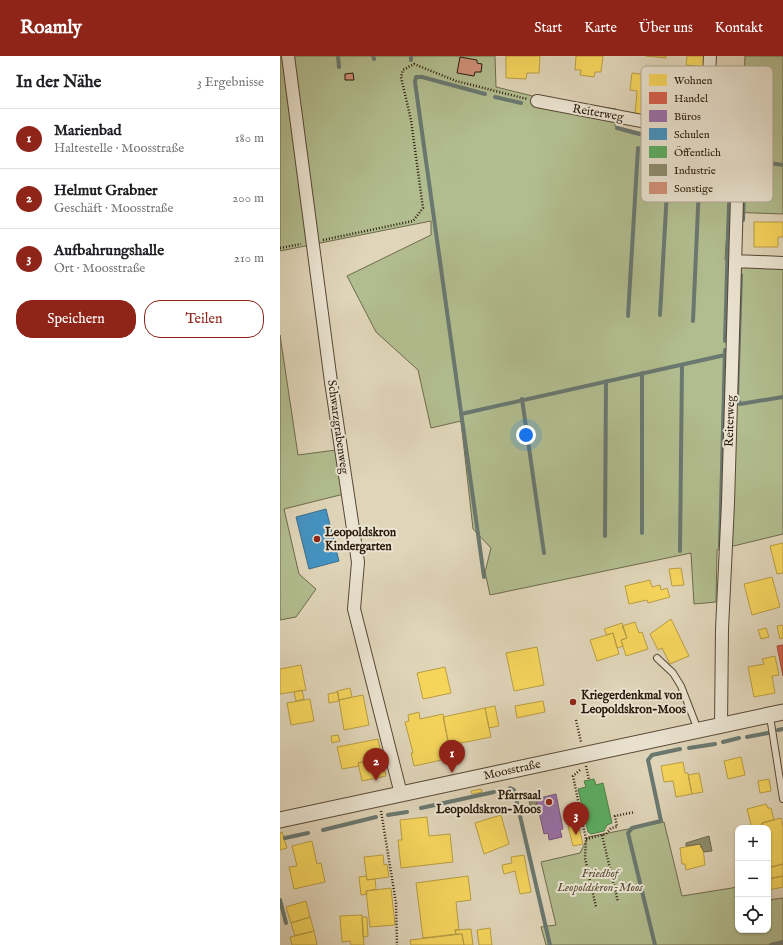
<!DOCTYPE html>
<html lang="de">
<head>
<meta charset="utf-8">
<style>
	:root { --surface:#fff; --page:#f6f6f6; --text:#202124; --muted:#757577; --line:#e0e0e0; --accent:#8f2418 }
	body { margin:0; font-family:"IM FELL English",serif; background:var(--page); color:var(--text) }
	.controls { position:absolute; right:12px; bottom:12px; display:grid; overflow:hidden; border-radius:8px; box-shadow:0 1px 3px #0004 }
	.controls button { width:36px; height:36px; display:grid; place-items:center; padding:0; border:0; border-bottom:1px solid var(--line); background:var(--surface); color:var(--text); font:20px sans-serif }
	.you { position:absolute; left:246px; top:379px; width:14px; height:14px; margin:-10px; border:3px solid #fff; border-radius:50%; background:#1a73e8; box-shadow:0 0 0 6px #1a73e833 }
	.badge { display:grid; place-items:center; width:26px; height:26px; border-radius:50%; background:var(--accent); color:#fff; font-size:13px; font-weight:700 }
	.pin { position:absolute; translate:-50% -33px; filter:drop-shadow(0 1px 2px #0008) }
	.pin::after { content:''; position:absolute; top:21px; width:14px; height:12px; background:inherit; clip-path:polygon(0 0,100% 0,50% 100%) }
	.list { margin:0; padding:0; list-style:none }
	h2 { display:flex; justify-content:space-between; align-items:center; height:52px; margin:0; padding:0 16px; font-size:17px }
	h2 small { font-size:13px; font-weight:400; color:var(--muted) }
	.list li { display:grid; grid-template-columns:26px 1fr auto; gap:12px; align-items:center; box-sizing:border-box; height:60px; padding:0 16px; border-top:1px solid var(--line) }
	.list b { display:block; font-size:15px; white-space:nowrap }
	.list p { margin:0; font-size:13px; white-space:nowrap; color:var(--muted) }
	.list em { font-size:13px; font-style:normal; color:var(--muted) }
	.actions { display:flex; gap:8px; padding:12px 16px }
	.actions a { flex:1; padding:9px 0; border:1px solid var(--accent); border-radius:16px; text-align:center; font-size:14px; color:var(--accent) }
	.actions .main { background:var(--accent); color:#fff }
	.icon { flex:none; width:22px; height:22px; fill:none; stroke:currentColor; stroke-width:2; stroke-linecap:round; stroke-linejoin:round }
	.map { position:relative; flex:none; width:503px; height:889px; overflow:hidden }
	header { display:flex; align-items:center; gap:24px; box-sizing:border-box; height:56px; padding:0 20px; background:var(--accent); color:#fff }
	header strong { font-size:19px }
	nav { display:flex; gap:22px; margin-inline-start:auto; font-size:14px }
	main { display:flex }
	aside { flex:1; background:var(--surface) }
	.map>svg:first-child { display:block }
	.green { fill:#b2bd8f; stroke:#6e6b4d }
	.homes { fill:#f6d55c; stroke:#b89d44 }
	.shops { fill:#d6604d; stroke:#a24b39 }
	.offices { fill:#9970ab; stroke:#77567b }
	.schools { fill:#4393c3; stroke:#3b6e8c }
	.public { fill:#5aae61; stroke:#4b8147 }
	.industry { fill:#8c8c6e; stroke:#6e6a50 }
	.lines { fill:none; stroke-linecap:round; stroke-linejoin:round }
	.stream { stroke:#697870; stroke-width:4 }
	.building { fill:#d09079; stroke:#29190b }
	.service-casing { stroke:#574836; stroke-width:8 }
	.minor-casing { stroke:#574836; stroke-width:14 }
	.tertiary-casing { stroke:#574836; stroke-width:17 }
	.path { stroke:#29190b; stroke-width:2.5; stroke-dasharray:1 2; stroke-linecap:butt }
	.service { stroke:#ebe4d2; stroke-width:6 }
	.minor { stroke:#ebe4d2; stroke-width:12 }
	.tertiary { stroke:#ebe4d2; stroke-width:15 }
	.poi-dot { fill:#8f2418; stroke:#ebe4d2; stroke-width:1.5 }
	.labels { text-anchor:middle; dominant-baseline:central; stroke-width:4; stroke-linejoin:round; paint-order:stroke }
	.street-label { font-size:12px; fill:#29190b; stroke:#ebe4d2 }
	.poi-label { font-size:12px; font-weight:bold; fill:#29190b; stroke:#ebe4d2; text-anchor:start }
	.park-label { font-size:12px; font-style:italic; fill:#524a33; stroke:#ebe4d2 }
	.key { fill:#ebe4d2; stroke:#b1a796; stroke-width:1 }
	.key-label { font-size:11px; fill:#29190b }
</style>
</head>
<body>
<header>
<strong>Roamly</strong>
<nav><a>Start</a><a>Karte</a><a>Über uns</a><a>Kontakt</a></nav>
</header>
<main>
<aside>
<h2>In der Nähe<small>3 Ergebnisse</small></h2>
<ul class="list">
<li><span class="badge">1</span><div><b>Marienbad</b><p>Haltestelle · Moosstraße</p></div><em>180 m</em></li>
<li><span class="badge">2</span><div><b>Helmut Grabner</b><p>Geschäft · Moosstraße</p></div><em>200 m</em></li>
<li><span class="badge">3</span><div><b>Aufbahrungshalle</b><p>Ort · Moosstraße</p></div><em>210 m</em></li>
</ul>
<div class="actions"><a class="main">Speichern</a><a>Teilen</a></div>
</aside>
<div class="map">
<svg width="503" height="889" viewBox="0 0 503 889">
	<rect width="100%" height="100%" fill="#e0d5b9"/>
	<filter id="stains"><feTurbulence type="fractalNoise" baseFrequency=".005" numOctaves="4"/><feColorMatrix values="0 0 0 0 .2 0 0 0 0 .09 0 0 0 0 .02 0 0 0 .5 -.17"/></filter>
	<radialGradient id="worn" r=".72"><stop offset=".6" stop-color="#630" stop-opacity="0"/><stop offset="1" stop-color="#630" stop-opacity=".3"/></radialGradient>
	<!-- green -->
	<path class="green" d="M0,0H215L216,31L261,42L336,53L335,70L461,102L465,0H503V158L448,156L445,204L503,211V478L437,494L436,546L414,548L411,497L210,539L205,516L211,492L193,473L181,365L151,372L138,314L96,276L67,220L151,179V165L0,195Z
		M0,279L18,399L56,394L64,438L4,453L19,518L36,533L16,561L0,564Z
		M384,766L402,840L458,831V874H488V844L503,842V889H266L261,871L276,869L261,806L300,797L308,781Z"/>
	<!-- homes -->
	<path class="homes" d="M226,0H260L259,17H247L246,23L226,22Z
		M296,0H323L321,16H315L314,21L300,19L301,14H295Z
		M366,0H386V2Z
		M407,0H427L426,11L406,9Z
		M352,17L386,21L384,38H379L377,60L355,58L357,35L350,34Z
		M474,166H503V181H498V191H474Z
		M503,487V517L497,518L490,490Z
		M401,512L404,529L392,530L389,513Z
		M492,521L500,551L472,559L464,528Z
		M370,524L372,531L380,529L381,534L387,532L390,541L368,547L367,544L349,548L345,530Z
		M391,563L409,600L390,608L382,592L378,594L370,578Z
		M355,566L359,577L362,576L368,593L346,600L341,584L347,582L342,570Z
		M342,567L347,582L341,584L343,590L337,592L333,577L327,579L324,573Z
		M503,569V582L500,583L497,570Z
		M486,572L489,581L481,583L478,574Z
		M333,577L339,598L317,605L310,584Z
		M257,591L264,629L234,635L226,597Z
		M495,600L499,619L492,620L495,637L474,641L468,611L484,608L482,603Z
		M21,609L26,634L0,638V613Z
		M165,611L171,637L143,643L137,617Z
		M70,632L72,641L59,644L57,635Z
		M22,634L24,643L16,645L14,636Z
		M58,636L59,645L49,647L48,638Z
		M83,639L89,669L64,674L59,644Z
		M30,643L34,665L11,669L7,647Z
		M263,645L265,656L237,662L235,650Z
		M215,650L219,670L209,672L205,652Z
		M205,652L211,681L176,688L175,684L168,685L163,661Z
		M139,656L140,663L163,658L168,685H166L167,690H169L171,702L134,710L131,697H133L125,666L129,665L128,659Z
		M58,679L60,685L52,687L51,680Z
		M98,683L102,702L78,707L79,710L62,713L57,691Z
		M461,701L465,719L448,723L444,705Z
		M102,702L106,720L82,725L78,707Z
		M403,706L405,717H408L412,738L396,741L393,725L384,726L381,710Z
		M419,717L423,736L412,738L408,719Z
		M489,723L491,735L480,737L478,725Z
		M201,733L202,736L192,738L191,735Z
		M486,748L488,752H491L494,764L482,767L483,772H472L467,753Z
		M221,759L229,788L204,798L195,767Z
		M147,761L149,780L170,778L173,806L121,812L118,784H122L120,764Z
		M501,762L503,770V808L488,812V772H483L482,767Z
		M298,768L303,788L293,790L288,770Z
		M2,776L7,792L0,794V777Z
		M32,785L37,808L41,807L45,826L14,833L9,811L17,810L12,790Z
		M420,788L421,792H423L425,809L406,814L405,808H402L400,792Z
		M103,799L104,809L107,808L109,821L87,824L84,801Z
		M244,799L251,836L240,838L235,815L224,818L222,809L232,807L231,801Z
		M503,808V820L488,823V812Z
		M86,820L87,824L95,823L96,833L86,835L87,838L81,839L79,821Z
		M188,820L191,844L176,846L179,874H175L176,878L143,882L136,827Z
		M503,820V831L489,834L488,823Z
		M111,832L115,869L90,871L86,835Z
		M26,845L30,861L11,867L6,851Z
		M82,859L84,889H71L70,885L62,886L60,860Z
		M30,861L34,875L15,880L11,867Z
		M82,861H87L88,880L83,881Z
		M210,872L212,889H199L197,874Z
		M191,873L193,889H184L182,878H176L175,874Z
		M34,875L37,889H12L10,881Z
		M182,878L184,889H131L130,884Z"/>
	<!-- shops -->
	<path class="shops" d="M503,589V620L497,590Z"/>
	<!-- offices -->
	<path class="offices" d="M276,738L283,773L280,774L282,781L269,784L268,777L264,778L256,743Z"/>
	<!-- schools -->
	<path class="schools" d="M46,453L59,505L29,513L16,461Z"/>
	<!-- public -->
	<path class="public" d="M314,723L316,729L323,727L332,767L327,769L324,775L311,778L308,776L298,733L306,731L304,725Z"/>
	<!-- industry -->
	<path class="industry" d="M256,744L258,756L252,757L249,745Z
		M429,780L432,795L424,796L420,788L406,790V787Z"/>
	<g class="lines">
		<!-- stream -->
		<path class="stream" d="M58,0L59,11
			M93,0L94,3
			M131,0V4
			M215,41L241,47
			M337,72L445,101L449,108
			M463,164L465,110L469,106L475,105L503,109
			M461,219L457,342L460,348L503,341
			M380,259L389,99
			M348,260L358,92
			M413,265L420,107
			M445,285L450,116
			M242,343L264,497
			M181,358L445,299
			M362,477V317
			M325,480L326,325
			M440,491L445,294
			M400,495L402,309
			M204,521L135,26L136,21H142L205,38
			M498,674L503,673
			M467,681L488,677
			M443,686L459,682
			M409,692L435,688
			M230,732L234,734L270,889
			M141,752L214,736
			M108,759L127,756
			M43,774L96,761
			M5,782L28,777
			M0,844L6,867
			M375,889L348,777L352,772L381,765L368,704L372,699L400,693
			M491,889L503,886"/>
	</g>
	<!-- building -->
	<path class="building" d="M180,1L197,4V7L202,8L201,16H195L194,20L177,17Z
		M73,17L74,24H65V18Z"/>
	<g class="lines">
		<defs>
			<path id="service" d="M377,602L393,617L401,630L418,674
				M488,660L491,667L503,743"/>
			<path id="minor" d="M8,0L51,326L78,506L74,553L121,738
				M257,45L440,80L448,88L458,108L448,447L442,573L441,670
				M426,77L430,0
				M455,205L503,207"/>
			<path id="tertiary" d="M0,764L503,656"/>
		</defs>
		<!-- service casing -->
		<use href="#service" class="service-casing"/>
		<!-- minor casing -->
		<use href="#minor" class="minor-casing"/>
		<!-- tertiary casing -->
		<use href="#tertiary" class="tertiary-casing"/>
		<!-- path -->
		<path class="path" d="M43,184L133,165L143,152L131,64L121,21L123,14L134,8L176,25L247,43
			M0,192L21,188
			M296,664L301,686
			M306,710L309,724
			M300,714L293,720L306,783L305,802L316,851
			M101,755L116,847L117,889
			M322,779L338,846
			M306,783L326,778L331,772L337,771L335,760L355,756"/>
		<!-- service -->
		<use href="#service" class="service"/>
		<!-- minor -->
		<use href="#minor" class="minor"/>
		<!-- tertiary -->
		<use href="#tertiary" class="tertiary"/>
	</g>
	<!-- markers -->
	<g class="poi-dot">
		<circle cx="37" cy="483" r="4"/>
		<circle cx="293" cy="646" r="4"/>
		<circle cx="269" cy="746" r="4"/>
	</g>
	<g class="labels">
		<!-- street labels -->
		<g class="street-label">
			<text transform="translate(318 57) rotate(10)">Reiterweg</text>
			<text transform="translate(450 365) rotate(-88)">Reiterweg</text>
			<text transform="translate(58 371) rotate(82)">Schwarzgrabenweg</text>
			<text transform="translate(232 714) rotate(-12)">Moosstraße</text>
		</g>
		<!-- poi labels -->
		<g class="poi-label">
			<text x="45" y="476">Leopoldskron<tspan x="45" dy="14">Kindergarten</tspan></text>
			<text x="301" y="639">Kriegerdenkmal von<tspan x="301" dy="14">Leopoldskron-Moos</tspan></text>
			<text x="261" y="739" text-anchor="end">Pfarrsaal<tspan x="261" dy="14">Leopoldskron-Moos</tspan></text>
		</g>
		<!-- park labels -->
		<g class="park-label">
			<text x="320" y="817">Friedhof<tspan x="320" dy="14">Leopoldskron-Moos</tspan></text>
		</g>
	</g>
	<!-- legend -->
	<rect x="361" y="10" width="132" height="136" rx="6" class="key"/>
	<rect x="369" y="18" width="18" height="12" fill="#f6d55c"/>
	<rect x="369" y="36" width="18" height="12" fill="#d6604d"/>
	<rect x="369" y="54" width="18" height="12" fill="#9970ab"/>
	<rect x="369" y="72" width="18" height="12" fill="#4393c3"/>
	<rect x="369" y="90" width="18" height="12" fill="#5aae61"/>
	<rect x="369" y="108" width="18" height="12" fill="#8c8c6e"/>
	<rect x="369" y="126" width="18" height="12" fill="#d09079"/>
	<g class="key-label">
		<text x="394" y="28">Wohnen</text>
		<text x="394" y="46">Handel</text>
		<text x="394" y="64">Büros</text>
		<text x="394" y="82">Schulen</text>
		<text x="394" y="100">Öffentlich</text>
		<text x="394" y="118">Industrie</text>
		<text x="394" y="136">Sonstige</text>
	</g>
	<rect width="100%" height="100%" filter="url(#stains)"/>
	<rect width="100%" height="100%" fill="url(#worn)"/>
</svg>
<div class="controls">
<button>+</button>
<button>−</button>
<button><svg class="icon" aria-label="locate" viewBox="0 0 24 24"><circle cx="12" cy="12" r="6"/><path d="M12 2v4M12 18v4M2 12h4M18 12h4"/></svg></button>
</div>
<div class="you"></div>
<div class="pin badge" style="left:172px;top:717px">1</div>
<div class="pin badge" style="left:96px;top:725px">2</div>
<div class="pin badge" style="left:296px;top:779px">3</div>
</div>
</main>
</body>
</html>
